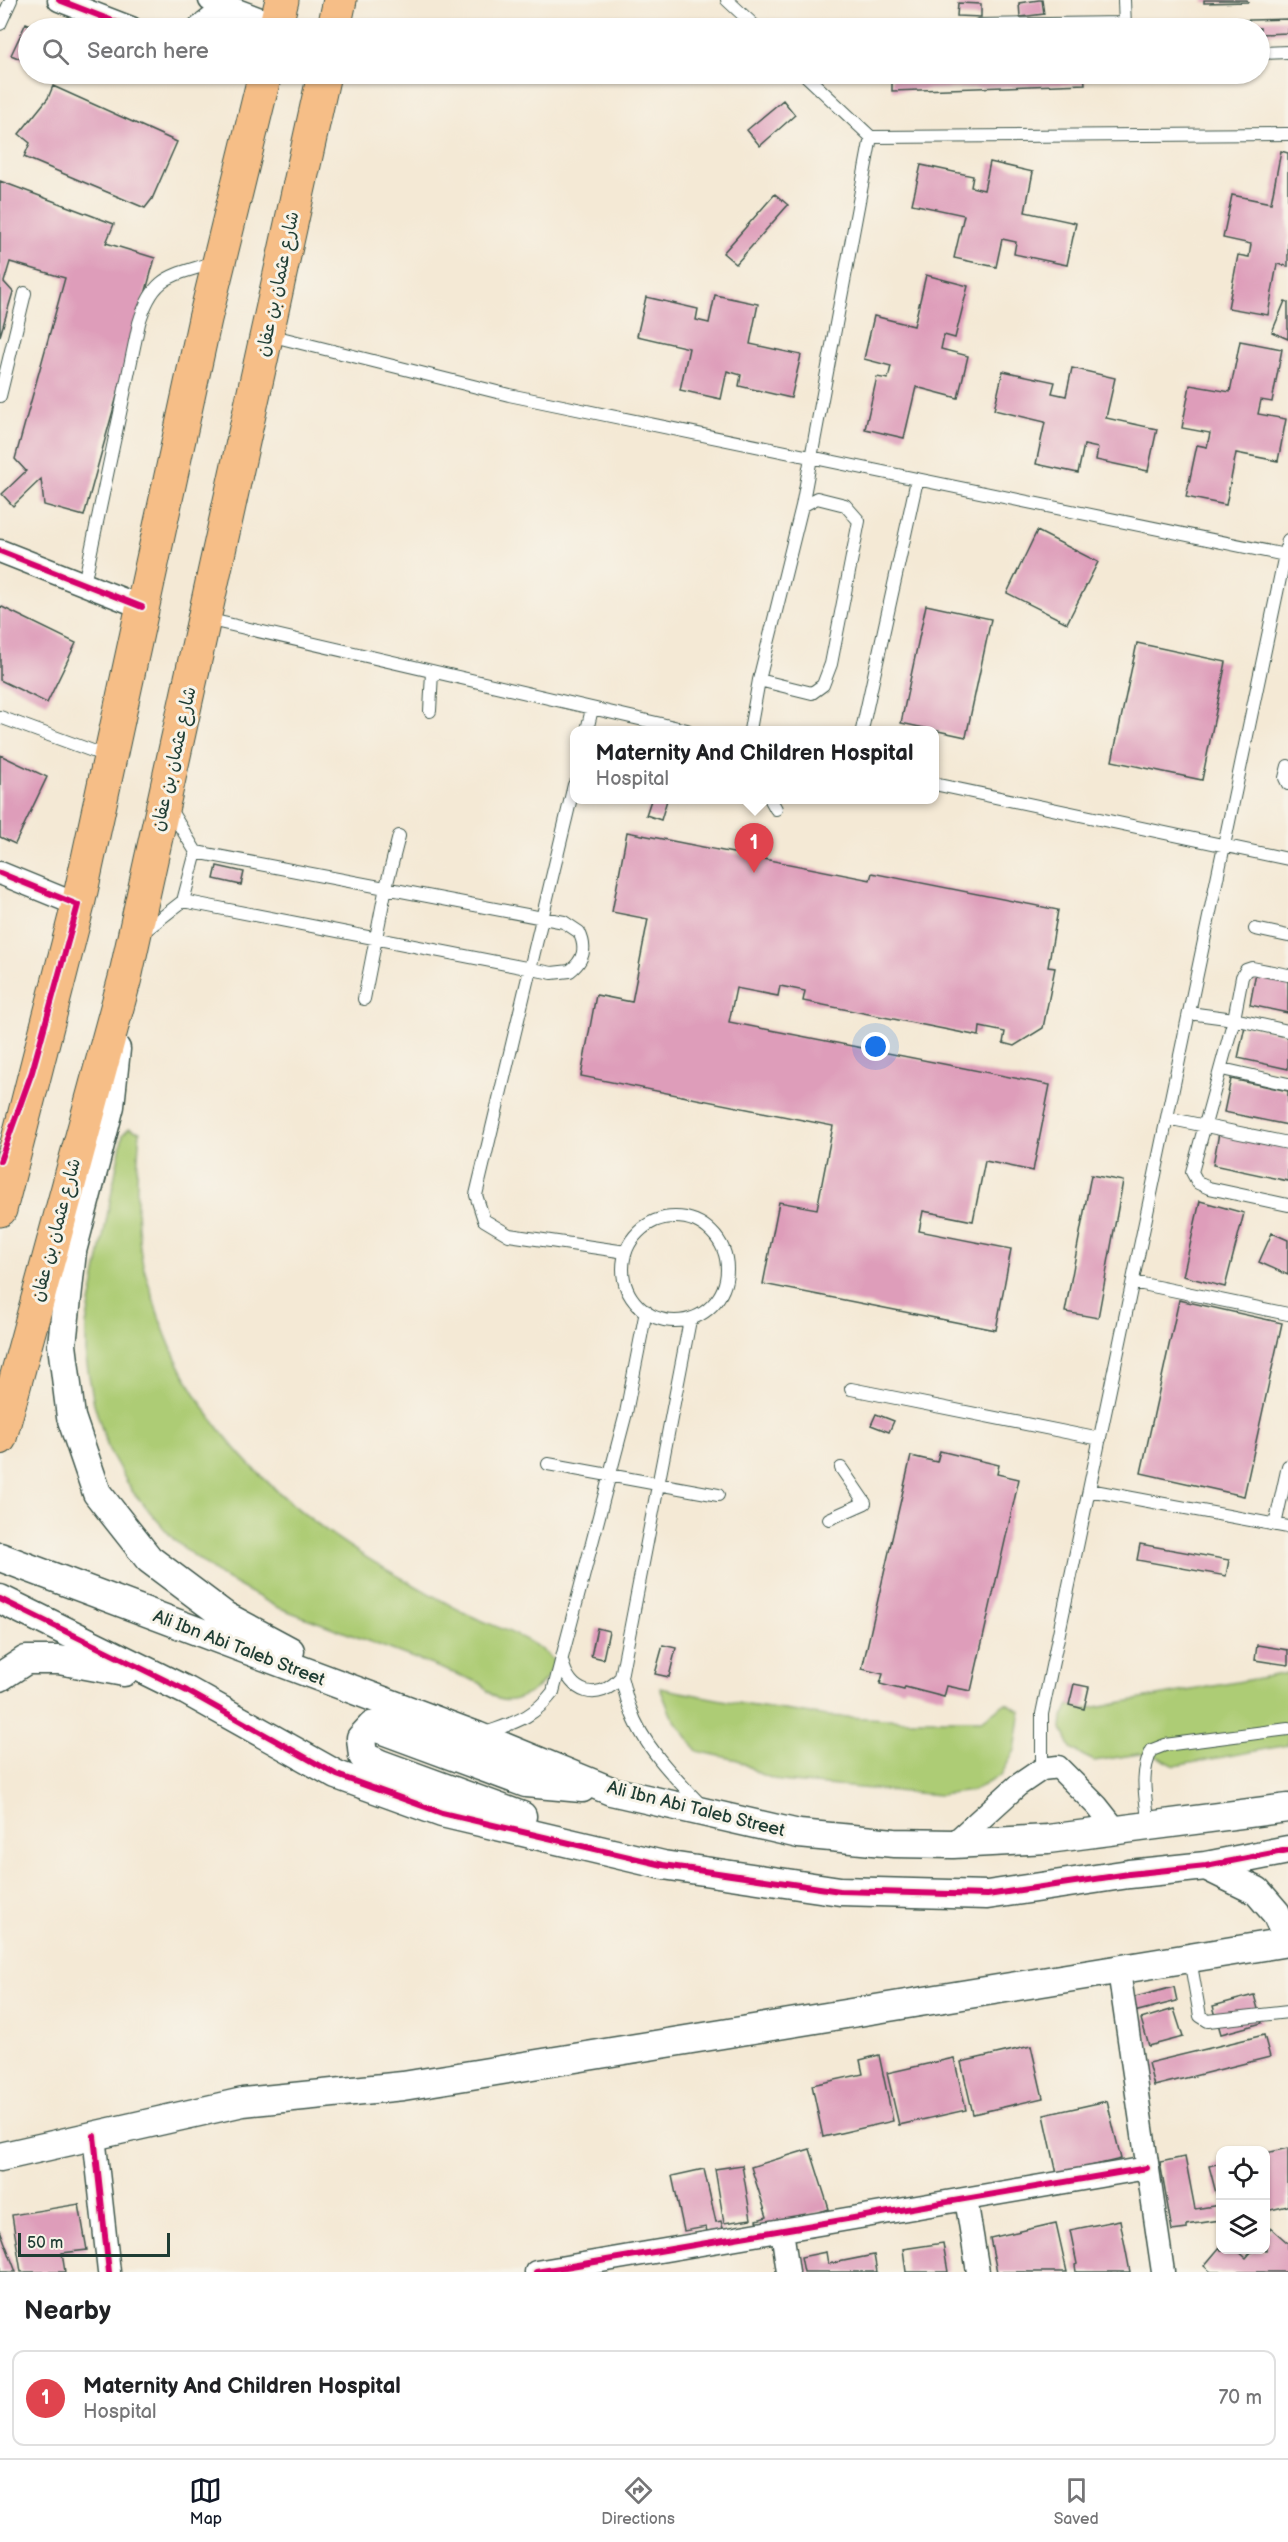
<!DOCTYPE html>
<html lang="en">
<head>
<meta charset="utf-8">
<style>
	:root { --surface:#fff; --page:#f6f6f6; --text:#202124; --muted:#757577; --line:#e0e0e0; --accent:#111827 }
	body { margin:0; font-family:"Balsamiq Sans","Playpen Sans Arabic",sans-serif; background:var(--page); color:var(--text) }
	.controls { position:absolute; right:18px; bottom:18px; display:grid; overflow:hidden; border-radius:12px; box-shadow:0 2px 4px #0004 }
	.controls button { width:54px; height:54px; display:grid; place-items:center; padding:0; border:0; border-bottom:2px solid var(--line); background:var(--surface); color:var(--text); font:30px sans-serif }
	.scale { position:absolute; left:18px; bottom:15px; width:152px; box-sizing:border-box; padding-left:6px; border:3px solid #1f3d34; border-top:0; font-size:16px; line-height:21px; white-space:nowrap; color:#1f3d34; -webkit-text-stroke:4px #f7f3e8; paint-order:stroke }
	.you { position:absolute; left:876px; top:1047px; width:21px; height:21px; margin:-15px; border:4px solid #fff; border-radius:50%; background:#1a73e8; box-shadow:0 0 0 9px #1a73e833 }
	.badge { display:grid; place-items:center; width:39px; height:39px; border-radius:50%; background:var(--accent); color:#fff; font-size:20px; font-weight:700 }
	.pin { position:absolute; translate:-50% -50px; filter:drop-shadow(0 2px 3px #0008) }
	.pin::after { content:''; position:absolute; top:32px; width:21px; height:18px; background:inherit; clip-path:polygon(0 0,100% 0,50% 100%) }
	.popup { position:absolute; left:570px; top:726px; width:369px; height:78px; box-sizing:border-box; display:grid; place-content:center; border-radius:12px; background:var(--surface); filter:drop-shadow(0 2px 4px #0005); font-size:20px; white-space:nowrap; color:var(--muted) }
	.popup b { font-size:22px; color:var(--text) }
	.popup::after { content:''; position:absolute; left:50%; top:100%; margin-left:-12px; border:12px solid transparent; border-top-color:var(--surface) }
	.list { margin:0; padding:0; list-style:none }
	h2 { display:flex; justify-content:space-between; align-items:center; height:78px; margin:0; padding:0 24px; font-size:26px }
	h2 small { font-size:20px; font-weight:400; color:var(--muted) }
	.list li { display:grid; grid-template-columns:39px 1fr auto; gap:18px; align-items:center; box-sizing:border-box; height:96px; margin:0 12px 12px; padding:0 12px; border:2px solid var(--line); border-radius:12px }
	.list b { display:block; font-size:22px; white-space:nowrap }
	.list p { margin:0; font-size:20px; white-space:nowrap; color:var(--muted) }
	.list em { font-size:20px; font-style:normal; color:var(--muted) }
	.icon { flex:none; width:33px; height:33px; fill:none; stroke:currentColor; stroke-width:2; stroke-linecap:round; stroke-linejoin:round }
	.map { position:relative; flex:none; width:1288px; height:2272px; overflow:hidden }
	.search { position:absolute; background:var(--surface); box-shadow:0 2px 4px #0004; left:18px; right:18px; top:18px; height:66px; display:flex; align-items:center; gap:15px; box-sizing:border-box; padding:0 21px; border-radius:33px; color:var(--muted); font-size:22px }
	.sheet { height:186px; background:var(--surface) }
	nav { display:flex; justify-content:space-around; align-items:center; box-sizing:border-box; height:84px; border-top:2px solid var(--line); background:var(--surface); font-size:16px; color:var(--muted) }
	nav a { display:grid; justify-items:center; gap:3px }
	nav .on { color:var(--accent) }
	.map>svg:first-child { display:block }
	.green { fill:#adcc74; stroke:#668454; stroke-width:1.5 }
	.building { fill:#de9dba }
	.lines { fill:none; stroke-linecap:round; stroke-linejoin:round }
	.service-casing { stroke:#3f574c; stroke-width:14 }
	.minor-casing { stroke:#3f574c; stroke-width:25 }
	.tertiary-casing { stroke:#3f574c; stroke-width:31 }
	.primary-casing { stroke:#3f574c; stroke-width:35 }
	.service { stroke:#fff; stroke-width:12 }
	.minor { stroke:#fff; stroke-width:22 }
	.tertiary { stroke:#fff; stroke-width:28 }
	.primary { stroke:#f6be87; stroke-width:33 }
	.cycleway-casing { stroke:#f7f3e8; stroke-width:10 }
	.cycleway { stroke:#d6006c; stroke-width:6 }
	.labels { text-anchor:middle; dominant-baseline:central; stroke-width:6; stroke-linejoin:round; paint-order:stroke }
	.street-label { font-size:18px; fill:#1f3d34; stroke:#f7f3e8 }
</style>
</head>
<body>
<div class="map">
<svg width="1288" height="2272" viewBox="0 0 1288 2272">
	<rect width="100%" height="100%" fill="#f7f3e8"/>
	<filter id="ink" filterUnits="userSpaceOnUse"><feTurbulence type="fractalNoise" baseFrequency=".0167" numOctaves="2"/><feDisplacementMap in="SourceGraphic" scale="12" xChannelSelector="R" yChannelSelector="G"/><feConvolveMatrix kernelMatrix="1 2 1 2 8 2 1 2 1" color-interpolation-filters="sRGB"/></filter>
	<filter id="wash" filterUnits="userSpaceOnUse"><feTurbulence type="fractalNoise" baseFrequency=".008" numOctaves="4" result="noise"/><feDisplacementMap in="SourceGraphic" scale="24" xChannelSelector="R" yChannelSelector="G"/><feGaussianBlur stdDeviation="1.35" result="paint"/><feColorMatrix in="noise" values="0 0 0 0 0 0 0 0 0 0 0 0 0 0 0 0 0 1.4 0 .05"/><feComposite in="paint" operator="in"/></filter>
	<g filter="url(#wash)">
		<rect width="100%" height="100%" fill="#f4e9d5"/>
		<!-- green -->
		<path class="green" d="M129,1128L140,1132C136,1173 135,1214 141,1255C143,1268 148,1281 152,1294C188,1427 289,1517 407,1581C427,1592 447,1604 467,1614C496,1628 533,1637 554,1661C553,1681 518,1707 498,1699C492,1696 485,1688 480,1683L277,1607L221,1576L175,1541L132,1491L108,1448L94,1404L86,1359V1325L123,1134Z
			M1288,1673V1745L1175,1766L1158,1757L1139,1754L1094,1761L1082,1755L1071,1748L1062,1729L1063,1717L1069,1705L1084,1709Z
			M660,1688L748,1705L827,1716L905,1720H982L1006,1703L1021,1711L1015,1750L1001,1775L973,1791L940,1795L780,1781L760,1774L738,1760L697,1751L671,1715Z"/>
		<g id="blocks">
			<!-- building -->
			<path class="building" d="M1039,0H1042L1044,14L1020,17L1019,3Z
				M1204,0H1247L1248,2L1204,3Z
				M958,3L981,4V17L957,16Z
				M1288,19V33L1260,34V28H1214V21Z
				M26,23L38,28H28V47L23,60L11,55Z
				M892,74H1084L1085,84L892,91Z
				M53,86L177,142L152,199L145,208L24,157L30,143L19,134L48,98Z
				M783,100L795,115L760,146L747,130Z
				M1281,151L1288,153V266L1277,264L1268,315L1228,308L1238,255L1249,257L1251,244L1223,238L1232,195L1271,203Z
				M990,162L1033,172L1025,212L1076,223L1067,265L1014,254L1016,242L1002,239L996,267L954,258L964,215L912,204L921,165L973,176L971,187L984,190Z
				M0,181L114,224L106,243L155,258L84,516L44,505L41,479L13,506L2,494L26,471L15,459L65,278L10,262L4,282L13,292L0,336Z
				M775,194L788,205L736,264L723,253Z
				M926,275L968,286L955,338L944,335L941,349L968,356L958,398L916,387L904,438L865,429L877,377L888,379L891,366L864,359L874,316L914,326Z
				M715,295L758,304L750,344L801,355L791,398L739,386L741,375L727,371L721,399L680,390L689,348L637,336L646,297L698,309L696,320L709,323Z
				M1285,301L1288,302V339L1272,332Z
				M1240,341L1282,349L1272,402L1261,400L1258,414L1286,419L1278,461L1236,453L1226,505L1186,497L1197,445L1207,447L1210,433L1182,428L1190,385L1230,392Z
				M1072,368L1115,378L1106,418L1157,429L1148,471L1096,460L1098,448L1084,445L1078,473L1036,464L1045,422L994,410L1003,371L1055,382L1052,393L1066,396Z
				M1037,531L1098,562L1067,623L1007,593Z
				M926,605L991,619L966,737L901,723Z
				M0,606L76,643L47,703L0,680Z
				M1137,643L1226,662L1202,780L1112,761Z
				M0,755L47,777L15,844L0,837Z
				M651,800H667L661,820L646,815Z
				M627,832L870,880L872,873L1058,910L1048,967L1055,968L1043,1028L1014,1046L1003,1043L1005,1032L980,1027L979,1036L803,1001L805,991L780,986L778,996L736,988L729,1022L1050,1085L1033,1171L985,1161L973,1221L923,1211L919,1231L1011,1249L996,1330L763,1284L779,1202L817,1209L833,1126L581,1076L596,995L632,1002L648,919L612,912Z
				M217,866L244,872L241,885L214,879Z
				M1256,972L1288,979V1013L1250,1005Z
				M1245,1026L1288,1035V1069L1238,1058Z
				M1231,1079L1288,1091V1125L1224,1112Z
				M1219,1133L1288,1148V1181L1213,1165Z
				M1091,1175L1123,1181L1098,1318L1065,1312Z
				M1200,1201L1244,1213L1225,1287L1183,1276Z
				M1272,1233L1288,1240V1275L1259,1262Z
				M1179,1300L1282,1323L1244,1496L1141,1473Z
				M876,1414L894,1421L889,1432L871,1425Z
				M940,1451L999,1465L997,1474L1019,1479L971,1691L947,1686L944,1697L905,1687L904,1690L880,1684L883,1674L862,1669L911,1456L937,1462Z
				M1140,1544L1229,1560L1226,1576L1137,1560Z
				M597,1628L609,1631L603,1659L591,1656Z
				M663,1645L676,1648L669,1677L655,1674Z
				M1257,1645L1288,1650V1665L1255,1660Z
				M1074,1684L1089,1687L1084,1709L1069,1705Z
				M1174,1987L1177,2001L1134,2012L1131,1998Z
				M1254,1995L1262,2023L1221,2034L1213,2006Z
				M1174,2009L1183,2037L1149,2046L1141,2019Z
				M1264,2035L1270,2057L1154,2086L1148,2063Z
				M1031,2046L1043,2098L973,2114L961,2062Z
				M879,2055L893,2121L823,2137L812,2085L863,2074L860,2060Z
				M954,2058L966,2110L899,2125L887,2073Z
				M1107,2101L1121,2159L1057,2174L1044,2115Z
				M1288,2148V2206L1266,2211V2153Z
				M810,2149L829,2209L760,2231L757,2220L767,2217L751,2167Z
				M1185,2157L1195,2209L1220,2205V2220L1187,2225V2229L1172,2231L1160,2162Z
				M1220,2163V2196L1217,2197L1209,2166Z
				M742,2165L751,2219L724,2223L715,2169Z
				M704,2169L716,2222L721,2221L724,2232L708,2236L706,2227L684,2231L672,2176Z
				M79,2204L87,2250L62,2253L65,2272H21L12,2215Z
				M1120,2220L1130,2272H1076L1075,2265L1077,2264L1070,2230Z
				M1056,2223L1067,2272H997L990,2238Z
				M1271,2228L1288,2243V2272H1211L1204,2266L1220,2247L1221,2250H1237L1246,2258L1253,2250H1266V2235Z
				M0,2230L16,2272H0Z
				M943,2243L948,2272H906L903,2249Z
				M826,2252L828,2264L874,2255L877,2272H804L801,2257Z"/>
		</g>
	</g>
	<g filter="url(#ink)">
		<use href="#blocks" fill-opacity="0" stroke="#3f574c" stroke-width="1.5"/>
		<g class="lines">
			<defs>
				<path id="service" d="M727,0L757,28
					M1124,0L1125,28
					M0,24L11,0
					M979,25L1125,23
					M1260,53L1288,52
					M804,74L871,137L1288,134
					M269,335L509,395L1285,555
					M0,396L25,293
					M802,506L871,137
					M84,584L139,323C154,274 170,277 215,262
					M206,619L687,730
					M430,711L432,672
					M0,717L109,757
					M587,730L592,709
					M750,730L759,680L802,506L817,498L845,505L859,521L831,664L823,685L812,693L759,680
					M862,730L917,480
					M1288,766L1285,778L1288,784
					M934,784L1288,859
					M574,785L476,1195L484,1220L509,1235L626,1252
					M771,800L776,809
					M183,901L196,852
					M1255,929L1288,936
					M142,933L183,901L552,973L570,971C584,960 587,948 579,932L564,922L196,852L169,808
					M1288,975L1252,968L1246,970L1242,977L1234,1019L1192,1172L1198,1183L1209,1188L1288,1205
					M364,999L386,887L399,836
					M1189,1013L1234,1019L1288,1031
					M1222,1069L1288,1084
					M1167,1118L1288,1143
					M623 1269a52 52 0 1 1 104 0a52 52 0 1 1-104 0Z
					M1133,1282L1288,1314
					M690,1320L621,1677C624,1687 626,1698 630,1708C642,1745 676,1779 702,1806
					M851,1389L1100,1439
					M548,1464L718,1495
					M1089,1490L1288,1527
					M829,1519L865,1503L841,1468
					M1275,1525L1288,1466
					M562,1661C570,1694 598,1703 621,1677
					M483,1734C515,1722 532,1719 553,1692L626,1413L646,1311
					M1042,1769V1714L1288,540
					M1149,1826C1146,1799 1139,1774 1152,1750L1165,1745L1288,1729
					M1190,1959L1200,2016L1208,2021L1288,2012"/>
				<path id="minor" d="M59,0L131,28
					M210,0L276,25
					M199,28L227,6
					M0,551L142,607
					M0,873L78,905
					M953,1844L1017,1786L1042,1769L1058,1767L1097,1806L1116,1830
					M1119,1971L1163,2272
					M94,2136L109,2272
					M966,2199L978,2272
					M782,2230L788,2272
					M536,2272L1147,2168"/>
				<path id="tertiary" d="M116,1049L110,1106L72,1251L62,1345L71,1417L97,1493L149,1559L225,1616L290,1651
					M0,1557L477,1736L611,1791L799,1834L894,1843L953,1844L1048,1839L1288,1808
					M0,1599L187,1691L337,1775L442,1813L663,1865L840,1891L987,1895L1129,1874L1206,1866L1288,1850
					M0,1677L26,1660H59L124,1672
					M522,1816L380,1764L363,1756L361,1738L372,1726L526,1783L582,1788
					M1206,1866L1257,1891L1276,1913L1288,1939
					M0,2157L243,2102L403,2086L1288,1942"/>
				<path id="primary" d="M275,28L282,0
					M334,28L340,0
					M0,1210L78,905L205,319L265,74
					M0,1438L125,978L324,74"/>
			</defs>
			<!-- service casing -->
			<use href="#service" class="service-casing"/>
			<!-- minor casing -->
			<use href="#minor" class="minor-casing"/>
			<!-- tertiary casing -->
			<use href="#tertiary" class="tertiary-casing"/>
			<!-- primary casing -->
			<use href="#primary" class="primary-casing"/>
			<!-- service -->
			<use href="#service" class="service"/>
			<!-- minor -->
			<use href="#minor" class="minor"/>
			<!-- tertiary -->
			<use href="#tertiary" class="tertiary"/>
			<!-- primary -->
			<use href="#primary" class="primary"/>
			<defs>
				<path id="cycleway" d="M59,0L131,28
					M0,551L142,607
					M0,873L78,905L32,1072L0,1161
					M0,1599L187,1691L337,1775L442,1813L663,1865L840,1891L987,1895L1129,1874L1206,1866L1288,1850
					M94,2136L109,2272
					M536,2272L1147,2168"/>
			</defs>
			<!-- cycleway casing -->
			<use href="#cycleway" class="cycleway-casing"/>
			<!-- cycleway -->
			<use href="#cycleway" class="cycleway"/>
		</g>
	</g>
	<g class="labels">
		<!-- street labels -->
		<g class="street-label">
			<text transform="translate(278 284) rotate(-78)">شارع عثمان بن عفان</text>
			<text transform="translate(174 759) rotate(-77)">شارع عثمان بن عفان</text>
			<text transform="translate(56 1230) rotate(-75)">شارع عثمان بن عفان</text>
			<text transform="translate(239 1648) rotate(21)">Ali Ibn Abi Taleb Street</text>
			<text transform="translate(696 1809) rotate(14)">Ali Ibn Abi Taleb Street</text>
		</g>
	</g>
</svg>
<div class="controls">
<button><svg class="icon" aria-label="locate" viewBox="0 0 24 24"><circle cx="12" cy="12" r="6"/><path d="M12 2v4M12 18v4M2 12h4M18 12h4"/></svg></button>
<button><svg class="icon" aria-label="layers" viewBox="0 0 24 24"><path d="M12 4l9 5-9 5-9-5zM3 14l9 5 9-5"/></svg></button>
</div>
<div class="scale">50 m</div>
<div class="you"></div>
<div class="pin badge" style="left:754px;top:873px;background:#e0444e">1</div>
<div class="popup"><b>Maternity And Children Hospital</b>Hospital</div>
<div class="search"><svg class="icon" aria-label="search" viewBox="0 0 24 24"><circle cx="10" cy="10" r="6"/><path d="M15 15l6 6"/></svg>Search here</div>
</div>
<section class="sheet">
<h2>Nearby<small></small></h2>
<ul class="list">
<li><span class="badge" style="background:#e0444e">1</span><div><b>Maternity And Children Hospital</b><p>Hospital</p></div><em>70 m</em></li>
</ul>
</section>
<nav>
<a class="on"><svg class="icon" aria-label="map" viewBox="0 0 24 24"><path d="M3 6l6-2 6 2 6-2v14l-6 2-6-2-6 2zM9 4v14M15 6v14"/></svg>Map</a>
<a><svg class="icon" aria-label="directions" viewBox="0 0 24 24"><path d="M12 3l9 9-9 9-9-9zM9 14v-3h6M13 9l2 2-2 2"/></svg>Directions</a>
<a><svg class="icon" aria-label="saved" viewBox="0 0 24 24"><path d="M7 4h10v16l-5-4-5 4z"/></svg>Saved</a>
</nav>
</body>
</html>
